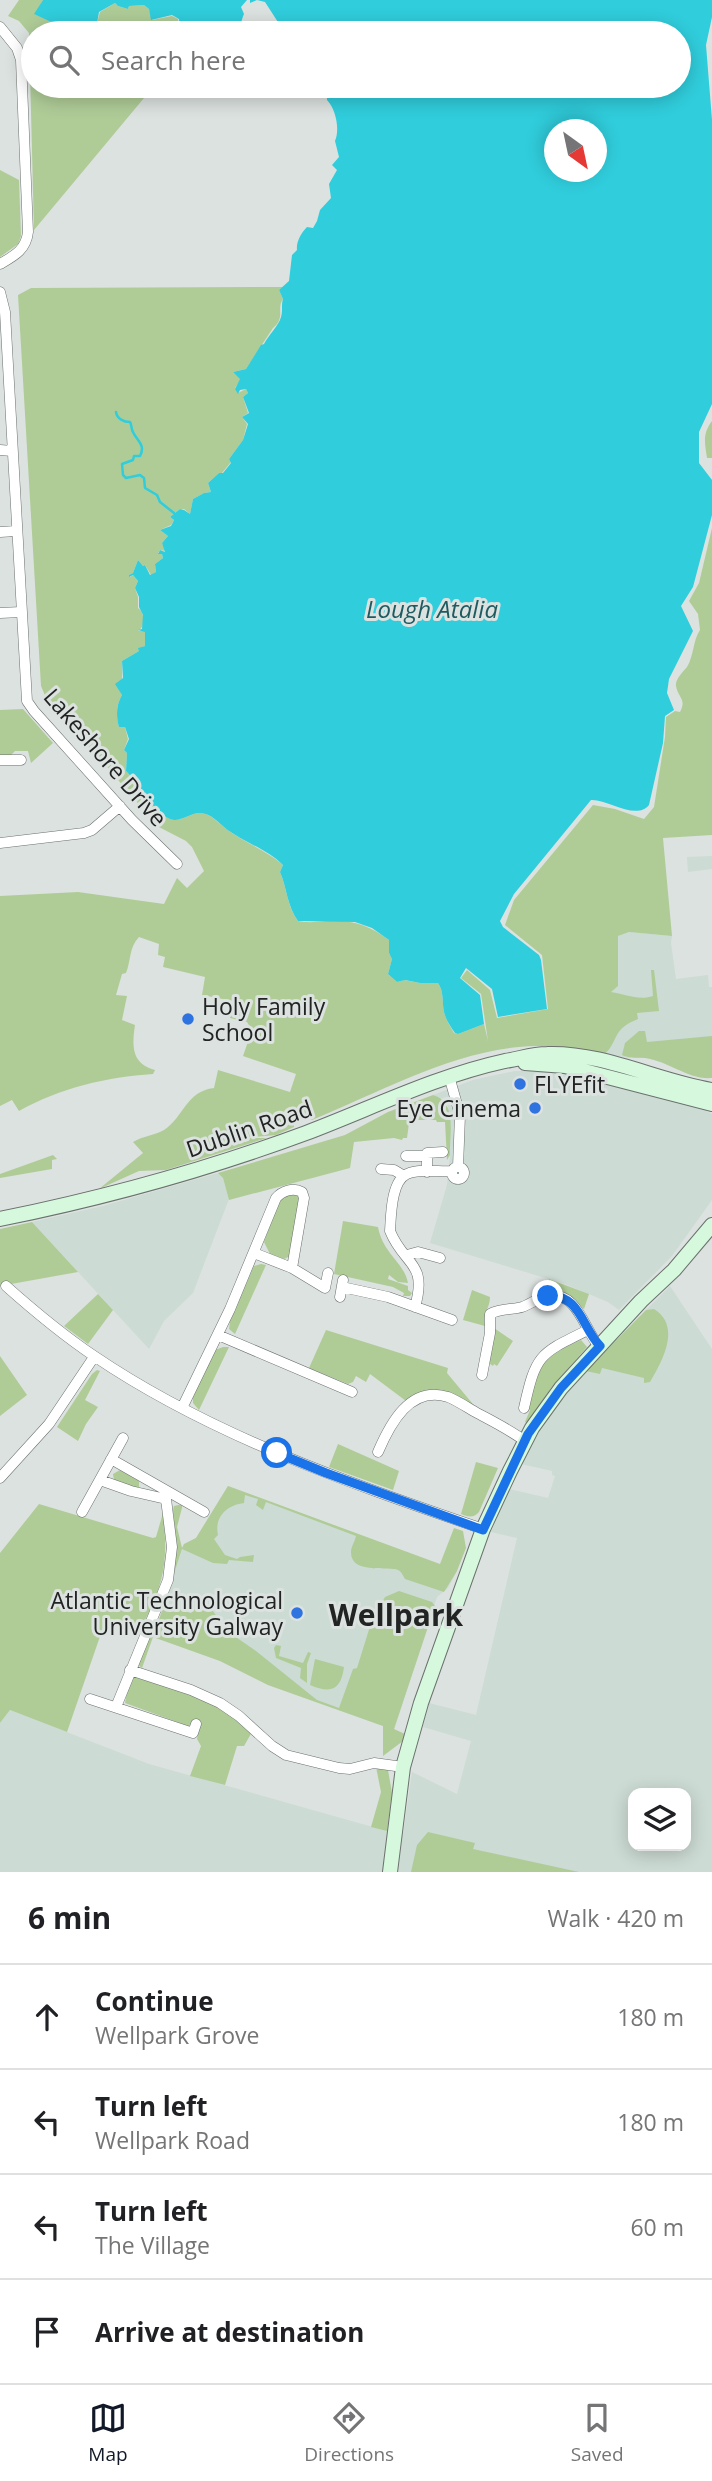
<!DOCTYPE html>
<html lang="en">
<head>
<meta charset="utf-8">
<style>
	:root { --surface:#fff; --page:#f6f6f6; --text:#202124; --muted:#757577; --line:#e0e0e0; --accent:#111827 }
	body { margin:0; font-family:"Open Sans",sans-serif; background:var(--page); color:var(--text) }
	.controls { position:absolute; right:21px; bottom:21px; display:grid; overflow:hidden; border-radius:14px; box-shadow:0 4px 18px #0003 }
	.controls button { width:63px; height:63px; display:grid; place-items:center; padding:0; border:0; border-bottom:2px solid var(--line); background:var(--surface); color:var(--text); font:35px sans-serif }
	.compass { position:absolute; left:544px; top:119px; width:63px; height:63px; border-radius:50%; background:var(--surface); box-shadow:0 4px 18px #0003; rotate:147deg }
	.stop { position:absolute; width:21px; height:21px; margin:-16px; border:5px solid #1a73e8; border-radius:50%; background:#fff }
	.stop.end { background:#1a73e8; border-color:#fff; box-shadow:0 2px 7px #0008 }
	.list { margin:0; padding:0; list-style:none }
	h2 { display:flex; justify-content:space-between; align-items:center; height:91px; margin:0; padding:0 28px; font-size:30px }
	h2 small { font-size:23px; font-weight:400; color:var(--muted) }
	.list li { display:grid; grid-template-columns:46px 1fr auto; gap:21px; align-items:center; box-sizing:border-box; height:105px; padding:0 28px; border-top:2px solid var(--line) }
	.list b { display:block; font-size:26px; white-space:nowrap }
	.list p { margin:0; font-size:23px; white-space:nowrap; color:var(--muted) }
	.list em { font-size:23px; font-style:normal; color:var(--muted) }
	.icon { flex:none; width:38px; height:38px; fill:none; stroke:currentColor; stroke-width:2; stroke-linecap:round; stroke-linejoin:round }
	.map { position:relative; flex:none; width:712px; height:1872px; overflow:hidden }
	.search { position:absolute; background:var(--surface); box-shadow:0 4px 18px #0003; left:21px; right:21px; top:21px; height:77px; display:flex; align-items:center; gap:18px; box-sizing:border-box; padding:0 24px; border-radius:38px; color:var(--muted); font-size:26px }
	.sheet { height:511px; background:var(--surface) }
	nav { display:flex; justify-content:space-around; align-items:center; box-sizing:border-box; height:98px; border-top:2px solid var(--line); background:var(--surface); font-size:19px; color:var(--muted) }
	nav a { display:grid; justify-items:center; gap:4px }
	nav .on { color:var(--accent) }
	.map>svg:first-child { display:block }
	.built { fill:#ccdbd4; fill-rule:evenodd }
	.green { fill:#afcc97 }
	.water { fill:#30cddc; fill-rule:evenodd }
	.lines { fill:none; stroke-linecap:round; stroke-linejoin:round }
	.stream { stroke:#30cddc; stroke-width:2.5 }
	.street-casing { stroke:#6b716e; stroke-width:11 }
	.secondary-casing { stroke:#6b716e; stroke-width:16 }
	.street { stroke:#fff; stroke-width:10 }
	.secondary { stroke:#d6f9de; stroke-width:14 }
	.route { stroke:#1a73e8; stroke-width:9 }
	.poi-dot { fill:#2f73e0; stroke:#dce2df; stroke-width:2.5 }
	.labels { text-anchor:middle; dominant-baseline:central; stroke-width:6; stroke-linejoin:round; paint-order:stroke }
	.street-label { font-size:23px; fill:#222423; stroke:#dce2df }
	.poi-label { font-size:23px; fill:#222423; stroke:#dce2df; text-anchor:start }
	.water-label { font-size:24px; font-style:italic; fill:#1e5b61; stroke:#dce2df }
	.district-label { font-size:30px; font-weight:bold; fill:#222423; stroke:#dce2df }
</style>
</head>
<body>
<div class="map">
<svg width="712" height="1872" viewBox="0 0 712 1872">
	<rect width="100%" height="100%" fill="#dce2df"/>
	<!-- built -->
	<path class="built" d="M712,856V869L688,872L687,857Z
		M629,932L672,936L671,943L676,979L708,975L709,987H712V1078L688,1074L672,1066L647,1058H629L605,1054L608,1051L610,992L618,986V936Z
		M515,1071H552L582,1076L701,1108L712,1114V1200L672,1256L619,1310L608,1302L565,1284L430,1243L447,1185L450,1155L448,1106L443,1099L433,1095L473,1080Z
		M218,1173L223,1178L229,1199L193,1293L164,1321L149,1349L32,1222L103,1206Z
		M670,1286L712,1349V1872H0V1723L10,1710L149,1764L387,1831L403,1834L412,1772L457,1794L471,1741L423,1727L429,1703L476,1715L517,1538L491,1532L509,1489L548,1498L555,1476L552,1475V1471L521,1464L540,1431L562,1399L589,1367ZM633,1793H686V1846H633Z
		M228,1486L457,1571L448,1588L437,1597L394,1730L268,1685L220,1661L153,1637L184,1544L196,1538Z"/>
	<!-- green -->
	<path class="green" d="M19,0H43L35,14L75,33H33V86H154L34,230L29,33L19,21L8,16Z
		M115,3L118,6L128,9L129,6L144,5L149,9L152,20L172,16L178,19L179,28L197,33H88L97,23L100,12Z
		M0,170L19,180L21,236L18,244L0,257Z
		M283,287L279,290L283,299C276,309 286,317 273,328L246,369L233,372L241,379L235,388L238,393L246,389L248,393L243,397L248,413L242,417L247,424L243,440L229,459L231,462L222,473H219L208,483L211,492L204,493L193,499L190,514L184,509H180L170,517L174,520L171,525L160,530L168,536L162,543L166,551L160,550L158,553L162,554L163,558L155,564L156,572L151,575L145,565L143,566L138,560L133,573L129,575L130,577L133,575L138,581L135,588L138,597V608C145,613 146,626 138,631H146L145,646L139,648V651L122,661V679L116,684L122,695C116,705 116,715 119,727H125L128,739L124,750L127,753L126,771C137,784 155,813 170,819C180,823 191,812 201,813C211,814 216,821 224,827C242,842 265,849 283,865L280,872C287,888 287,907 298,921C308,923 316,922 326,921C352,919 369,925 389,940V953L392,959L388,974L397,982L404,980L420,983H438C444,991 442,1002 444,1012C446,1020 450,1026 454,1033L458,1034L484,1024L488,1041L481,994L461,978L467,970L490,990L497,1018L548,1009L542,955L505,925L514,900L593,805L615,809L644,819L654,807L665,737L666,717L675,711L680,712C687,699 678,698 676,686C675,679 683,672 687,667C694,655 693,640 700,630L698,614L689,601L699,583L712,528V835L663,838L672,936L629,932L618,936V986L611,992C625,994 639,1001 653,996L651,970H654L659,1011L637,1013L638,1019C612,1029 619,1040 605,1054C577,1049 547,1044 519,1047C447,1054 378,1093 312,1120L307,1117L294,1124V1127L276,1135L243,1138H267L166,1170L139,1171L99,1189L143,1153L133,1142C143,1136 155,1135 164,1130C184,1117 186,1091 214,1088L218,1070L290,1092L296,1074L243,1056L252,1030L247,1022L230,1018L233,1001L202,995L205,977L163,967L165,957L158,955L159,944L139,937C129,947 131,961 126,973L122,974L116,995L127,996L122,1020L135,1025C132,1045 131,1064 155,1070L153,1074C107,1077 60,1088 19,1111L12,1100L0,1106V896L78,892L164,904L177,878L187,888L204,871L192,847L186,841L157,826L108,768L49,705L41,686L18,295L31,288Z
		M712,421V458H707C705,444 702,434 712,421Z
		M23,709L53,743L31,763L28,751H15L10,756H0V710Z
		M639,1031H645L647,1042L712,1036V1078C688,1080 669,1061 645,1058C636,1057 631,1059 622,1055L625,1043Z
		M433,1095C458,1102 449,1135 450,1155L447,1160L445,1122H437L436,1120H416L415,1122L409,1123L407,1138H403L402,1140L394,1138L354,1142L350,1168L229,1200L223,1178L218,1173L345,1135L388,1112Z
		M53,1155L57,1159L52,1160V1169L0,1178V1174Z
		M290,1193L300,1197L290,1256L284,1259L270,1254L264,1242L279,1200Z
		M343,1221L378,1227C383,1254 404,1262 408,1283L398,1282L389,1275L388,1279L408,1286V1290L412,1293L410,1296H403L404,1293L393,1287L334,1274Z
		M32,1222L78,1272L0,1286V1229Z
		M261,1264L266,1265L235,1334L229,1329L230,1321L254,1266Z
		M549,1279L589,1294L584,1309L568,1296L545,1292Z
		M472,1290L490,1297C490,1308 482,1315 485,1326L463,1320Z
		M98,1294L113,1310L88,1344L64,1326Z
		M654,1309C682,1326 662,1362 650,1382L644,1383V1378L602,1368L600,1374L586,1371L646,1310Z
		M494,1328L513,1341L497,1366L494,1364L493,1366L489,1363Z
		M326,1330L448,1368L447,1373L477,1409L450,1393L406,1401L370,1374L366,1382L356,1376L353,1382L348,1384L309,1368Z
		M581,1340L587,1347L551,1388L528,1424L525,1422L530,1410L527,1407C540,1365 539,1359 581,1340Z
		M223,1347H229L199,1410L193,1403V1396L215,1350Z
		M0,1356L27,1395L0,1416Z
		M97,1370L100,1371L85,1400L98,1407L86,1424L78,1441L57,1427L92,1374Z
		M338,1444L399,1471L393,1490L329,1467Z
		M476,1462L498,1468L479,1512C474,1518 468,1517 461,1514Z
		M120,1470L139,1481V1487H133L114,1480L113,1474Z
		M228,1486L440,1564L454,1528L463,1531L466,1548L457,1571L444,1592L405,1579C403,1576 402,1572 398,1570C390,1566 350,1575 351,1552C351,1547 355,1541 356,1536L266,1502L263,1510L256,1505L258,1499L245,1495L244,1503C227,1505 214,1517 218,1535L214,1539L225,1555L237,1559L240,1557L254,1555L253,1562L229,1560L227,1564L213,1563L182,1549L174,1574L176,1544L173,1510L174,1506L183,1504L177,1527L182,1548L184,1544L196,1538Z
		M39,1504L153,1538L156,1537L163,1513C169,1565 163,1586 139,1632L105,1622L67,1732L10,1710L0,1723V1553Z
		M399,1591L432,1602L435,1606L394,1729L405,1734L403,1741L383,1756V1726L268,1685L220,1661L153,1637L142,1668L137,1664L150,1634H154L164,1605L191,1613L197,1607L208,1605L230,1633L256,1651L317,1700L339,1708L353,1669L357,1668L372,1620L385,1597Z
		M276,1645L281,1646L279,1656L303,1663L308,1652L311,1653L307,1664V1683L300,1678L301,1668L276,1658L274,1648Z
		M315,1659L344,1667C341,1690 331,1694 310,1685Z
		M134,1677L189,1693L226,1710L252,1732L244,1746H237L225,1785L190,1776L201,1746L197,1739L200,1723L188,1726L125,1703L129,1682Z
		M376,1767L388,1770L392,1793L387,1831L371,1827L381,1792Z
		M428,1832L475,1843L473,1849L579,1872H411L417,1845Z"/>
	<!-- water -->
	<path class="water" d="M43,0H247L241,7L244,14C242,18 242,22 239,25C227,39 194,35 180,28L179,19L172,15L151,20L149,9L144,5L129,6L128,9L118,6L115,3L99,12L97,23L87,33H75L34,14Z
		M250,0H712V17L706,45L712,120V404L699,432V463L712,480V515L693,587L681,606L693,631L669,679L667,693L674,710L665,716L663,743L649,805C636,821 608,799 591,800L514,894L500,921L503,927L539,955L541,960L547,1009L498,1017L492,989L466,968L460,978L480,995L484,1024L458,1034L455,1033C450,1026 446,1020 444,1012C442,1002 444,991 438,983H420L405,980L397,982L388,974L392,959L389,953V940L372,928L355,922L298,921C287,906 287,888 280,872L283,865C266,848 242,842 224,827C217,821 211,814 201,813C191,812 180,823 170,819C154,813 138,783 126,771L127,753L124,750L129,739L125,727H119C116,716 116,705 122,695L115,684L123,678L122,661L139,651L138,648L145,646V632L138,630L142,629L143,615L139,607V597L135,588L138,581L133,575L129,577V575L133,573L138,560L143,566L145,565L150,575L156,572L155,564L163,558L162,554H158L160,550L165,552L162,543L168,536L160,530L171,526L174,520L170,517L180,509L184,510L190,514L193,499L204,493L211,492L208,483L219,473H223L231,463L229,459L243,440L248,424L242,417L249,413L243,397L248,393L246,389L240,390L238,394L235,389L240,379L233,372L246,369L261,345L264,344C268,336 279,325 281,317C283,310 281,305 283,299L279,290L289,281L292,255L297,250C296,242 301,233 307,227L313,228L317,221L320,210L331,198L329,184L337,170L332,165L339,157L335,141C340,130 336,109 327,100V86H679V33H285L265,2L257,0L250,3ZM554,130H596V172H554Z"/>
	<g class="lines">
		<!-- stream -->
		<path class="stream" d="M116,412C117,419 124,422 130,422C132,425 131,429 133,432C137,441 146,445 140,456H134L133,460L122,464L123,475L126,478L140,475L144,478L145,488L157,495L160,502L174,513"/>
		<defs>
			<path id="street" d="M0,27L17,48L21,60L28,232C26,250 14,256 0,264
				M0,292L5,312L27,701L34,711L132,820L177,864
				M0,450L12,451
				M0,532L16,531
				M0,613L21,612
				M0,760H21
				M0,843L84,833L92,830L120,806
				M449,1076L460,1115L458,1167
				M406,1156H427
				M452 1173a6 6 0 1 1 12 0a6 6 0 1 1-12 0Z
				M381,1169L394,1170L404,1176
				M427,1172V1153L443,1152
				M254,1253L292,1268L325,1288L328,1273
				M407,1255L418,1252L440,1258
				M6,1286C34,1311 63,1335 94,1356C212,1436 350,1483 483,1529
				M342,1287L388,1297L452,1320
				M340,1297L343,1280
				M415,1307C428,1261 404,1266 390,1231C391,1216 391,1181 407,1174C420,1168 439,1172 452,1171
				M218,1335L352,1392
				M482,1375L490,1333V1314C500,1308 512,1310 522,1307C531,1304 539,1297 548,1296C578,1291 584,1330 599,1346
				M182,1408L230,1309L276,1198C282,1191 293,1187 302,1192L304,1198L292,1268
				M524,1408C536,1354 539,1354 588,1330
				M378,1452C390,1424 410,1385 448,1397C458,1401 468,1408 477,1413C494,1422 510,1430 525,1441
				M111,1459L204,1512
				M0,1478L49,1424L94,1357
				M100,1480L131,1491L166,1499L172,1547L168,1580L116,1707
				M82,1512L123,1438
				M130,1670L191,1690L220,1703L239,1716L272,1746L286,1755L339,1768L350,1769L374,1763L403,1767
				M90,1699L193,1733L196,1724"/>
			<path id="secondary" d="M525,1063L565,1066L712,1104
				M0,1219C104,1198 206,1170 306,1133C372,1108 436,1076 505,1061C519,1059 532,1054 547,1054C604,1052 657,1081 712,1090
				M390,1872L403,1767L421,1703L483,1529L510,1471L532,1428L561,1388L641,1301L674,1270L712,1225"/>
		</defs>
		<!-- street casing -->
		<use href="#street" class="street-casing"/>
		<!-- secondary casing -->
		<use href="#secondary" class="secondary-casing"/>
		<!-- street -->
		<use href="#street" class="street"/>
		<!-- secondary -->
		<use href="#secondary" class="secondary"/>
	</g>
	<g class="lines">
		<!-- route -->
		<path class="route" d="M277,1453L326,1473L483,1530L528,1434L561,1388L600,1346C582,1328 580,1294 548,1296"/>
	</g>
	<!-- markers -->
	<g class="poi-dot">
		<circle cx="188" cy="1019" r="7"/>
		<circle cx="520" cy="1084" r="7"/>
		<circle cx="535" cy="1108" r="7"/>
		<circle cx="297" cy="1613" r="7"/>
	</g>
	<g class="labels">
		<!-- street labels -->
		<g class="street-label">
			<text transform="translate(106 757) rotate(49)">Lakeshore Drive</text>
			<text transform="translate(249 1128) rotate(-19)">Dublin Road</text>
		</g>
		<!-- poi labels -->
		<g class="poi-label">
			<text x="202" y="1006">Holy Family<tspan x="202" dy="26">School</tspan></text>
			<text x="534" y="1084">FLYEfit</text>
			<text x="521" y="1108" text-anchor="end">Eye Cinema</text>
			<text x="283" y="1600" text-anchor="end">Atlantic Technological<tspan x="283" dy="26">University Galway</tspan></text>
		</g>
		<!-- water labels -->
		<g class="water-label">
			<text x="432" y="608">Lough Atalia</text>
		</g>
		<!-- district labels -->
		<g class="district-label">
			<text x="396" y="1614">Wellpark</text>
		</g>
	</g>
</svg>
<div class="controls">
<button><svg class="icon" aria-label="layers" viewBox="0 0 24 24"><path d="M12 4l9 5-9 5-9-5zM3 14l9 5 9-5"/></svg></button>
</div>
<svg class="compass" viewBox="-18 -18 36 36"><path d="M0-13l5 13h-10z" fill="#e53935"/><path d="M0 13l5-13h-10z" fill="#757577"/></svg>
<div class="stop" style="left:277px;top:1453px"></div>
<div class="stop end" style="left:548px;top:1296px"></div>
<div class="search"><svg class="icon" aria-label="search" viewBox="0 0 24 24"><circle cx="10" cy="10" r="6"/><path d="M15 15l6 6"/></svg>Search here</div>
</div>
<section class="sheet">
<h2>6 min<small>Walk · 420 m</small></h2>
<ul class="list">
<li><svg class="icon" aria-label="ahead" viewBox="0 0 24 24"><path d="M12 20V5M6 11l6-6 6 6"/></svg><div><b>Continue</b><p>Wellpark Grove</p></div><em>180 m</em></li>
<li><svg class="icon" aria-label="left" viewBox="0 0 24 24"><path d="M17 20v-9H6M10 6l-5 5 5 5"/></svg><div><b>Turn left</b><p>Wellpark Road</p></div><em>180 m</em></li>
<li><svg class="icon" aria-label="left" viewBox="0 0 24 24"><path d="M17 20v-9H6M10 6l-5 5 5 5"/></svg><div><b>Turn left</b><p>The Village</p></div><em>60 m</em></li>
<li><svg class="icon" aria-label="arrive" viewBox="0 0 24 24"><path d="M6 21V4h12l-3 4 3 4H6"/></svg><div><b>Arrive at destination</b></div></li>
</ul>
</section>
<nav>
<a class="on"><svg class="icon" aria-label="map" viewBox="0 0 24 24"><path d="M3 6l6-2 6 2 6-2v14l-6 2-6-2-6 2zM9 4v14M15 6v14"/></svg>Map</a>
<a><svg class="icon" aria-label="directions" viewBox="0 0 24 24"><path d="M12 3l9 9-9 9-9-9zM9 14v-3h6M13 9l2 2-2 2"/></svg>Directions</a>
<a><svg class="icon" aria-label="saved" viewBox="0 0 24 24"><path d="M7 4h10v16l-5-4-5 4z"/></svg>Saved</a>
</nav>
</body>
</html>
